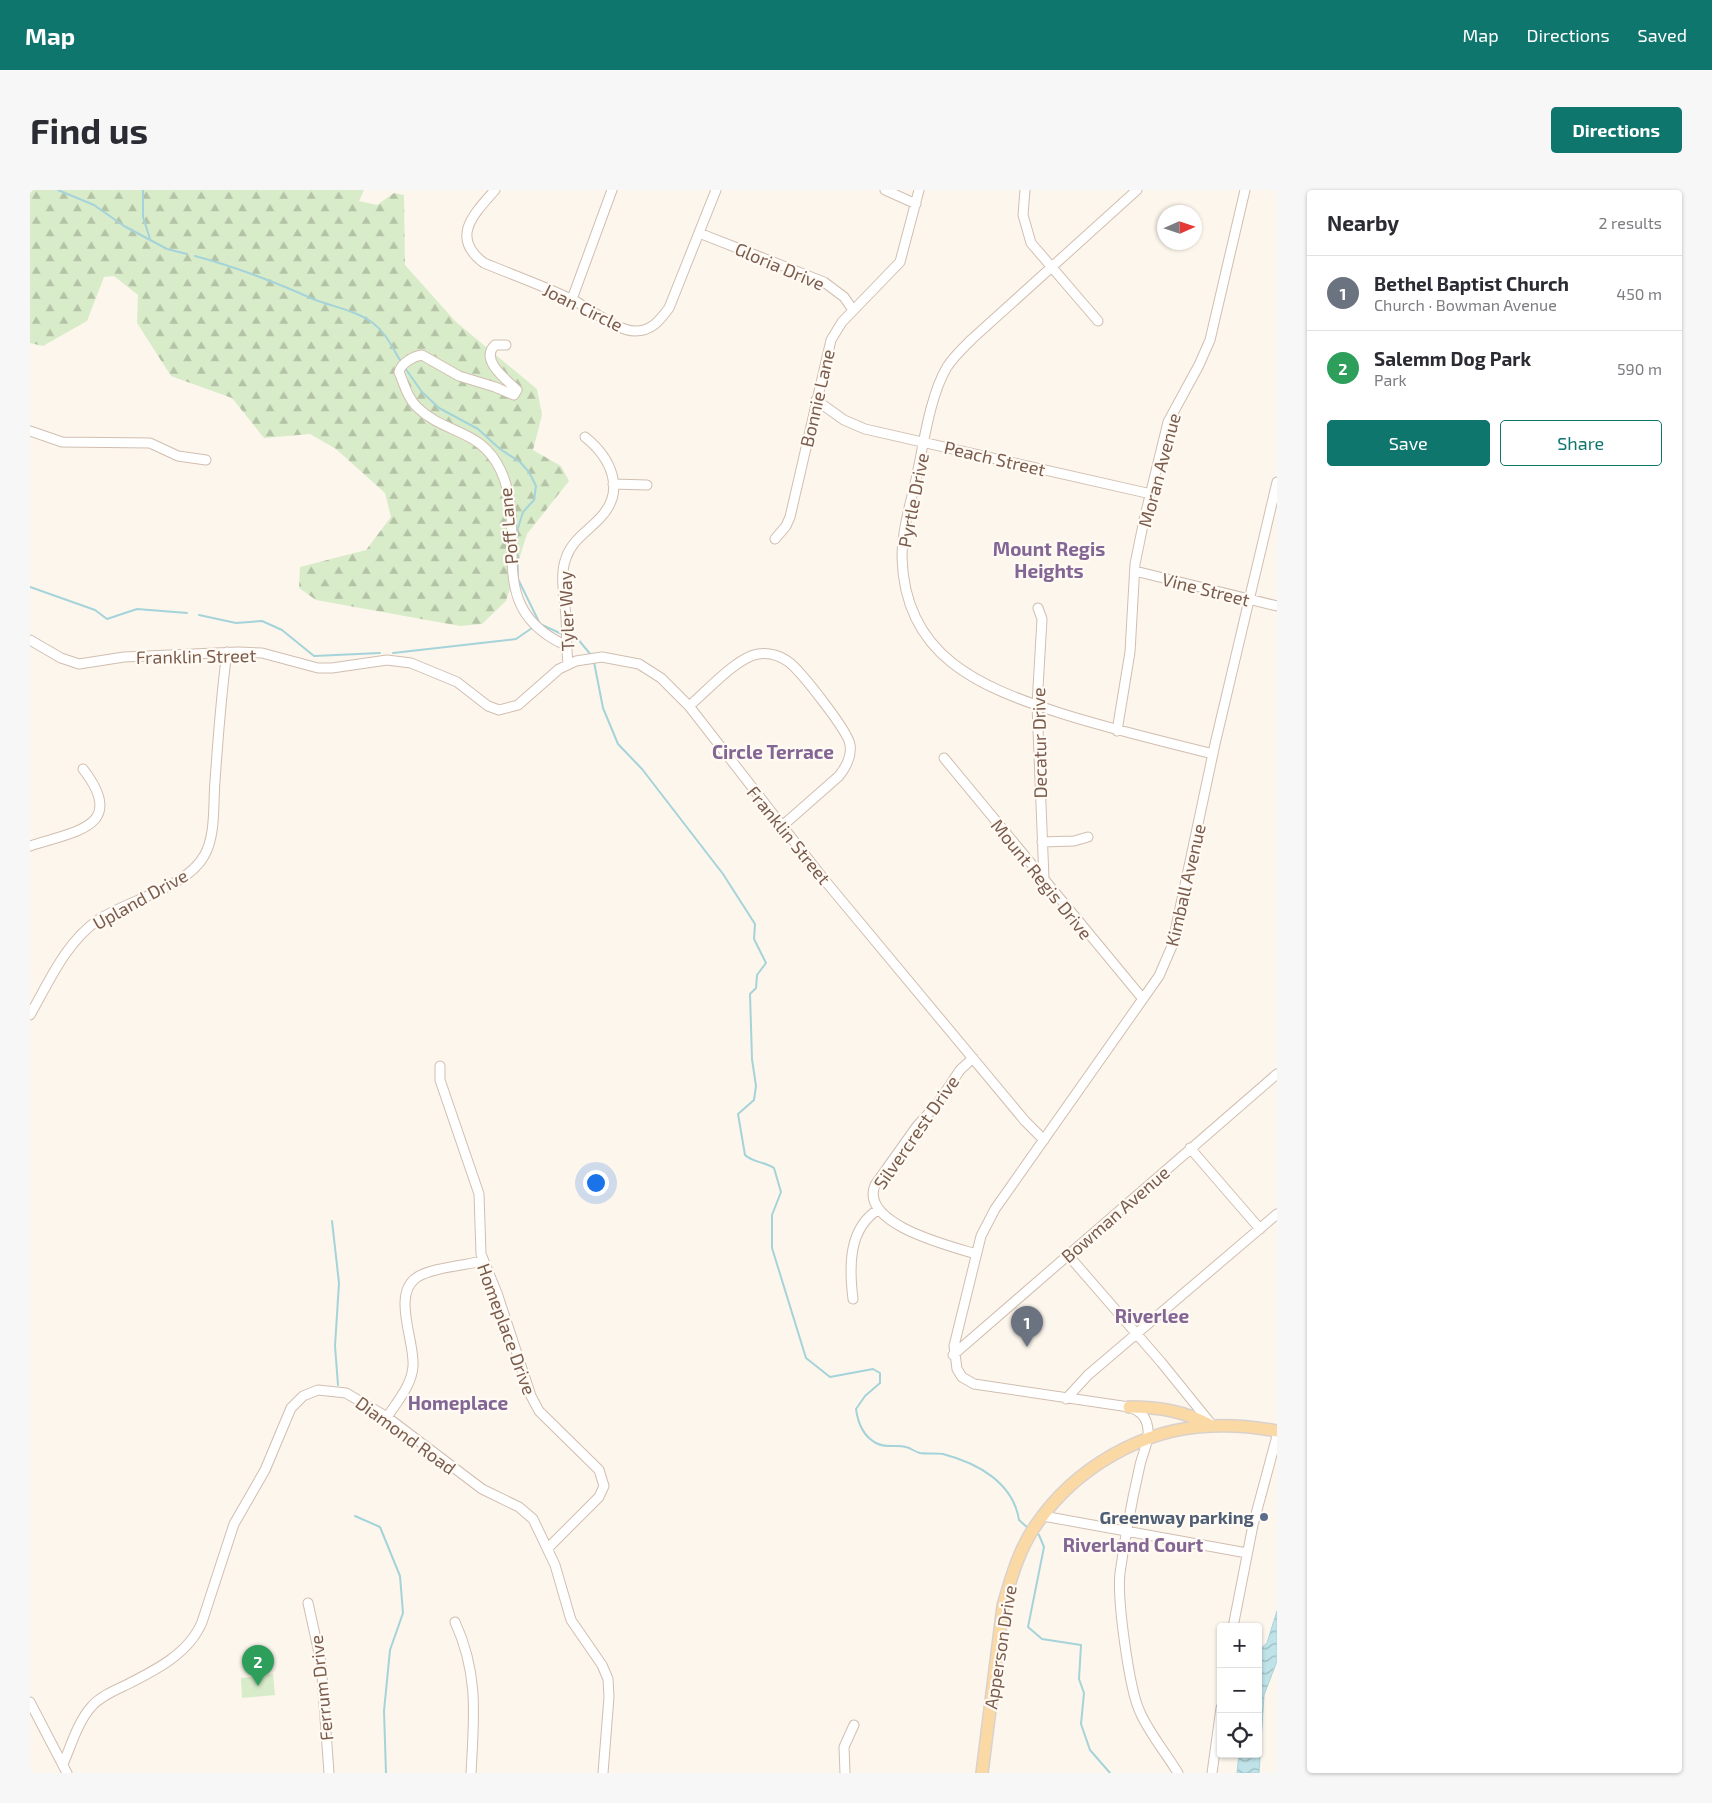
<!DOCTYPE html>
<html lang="en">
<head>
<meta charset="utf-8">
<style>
	:root { --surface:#fff; --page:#f7f7f7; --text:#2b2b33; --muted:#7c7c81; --line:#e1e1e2; --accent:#0f766e }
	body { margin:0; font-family:"Exo 2",sans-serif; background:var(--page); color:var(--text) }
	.controls { position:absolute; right:15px; bottom:15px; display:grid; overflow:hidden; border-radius:5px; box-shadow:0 1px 4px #0004 }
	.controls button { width:45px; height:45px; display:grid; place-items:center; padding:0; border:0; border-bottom:1px solid var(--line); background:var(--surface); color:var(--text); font:25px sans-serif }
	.compass { position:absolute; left:1127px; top:15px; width:45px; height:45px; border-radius:50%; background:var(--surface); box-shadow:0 1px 4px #0004; rotate:87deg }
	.you { position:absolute; left:565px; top:992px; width:18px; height:18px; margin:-12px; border:4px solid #fff; border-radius:50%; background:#1a73e8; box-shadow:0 0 0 8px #1a73e833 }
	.badge { display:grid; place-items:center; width:32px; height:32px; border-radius:50%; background:var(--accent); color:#fff; font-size:16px; font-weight:700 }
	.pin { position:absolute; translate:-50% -41px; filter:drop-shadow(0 1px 2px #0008) }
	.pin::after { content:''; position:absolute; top:26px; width:18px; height:15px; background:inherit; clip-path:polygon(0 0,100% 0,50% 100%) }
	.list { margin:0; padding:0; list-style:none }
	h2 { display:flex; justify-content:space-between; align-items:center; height:65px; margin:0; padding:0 20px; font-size:21px }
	h2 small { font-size:16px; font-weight:400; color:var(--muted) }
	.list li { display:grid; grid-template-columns:32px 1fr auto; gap:15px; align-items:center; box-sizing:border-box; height:75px; padding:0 20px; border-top:1px solid var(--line) }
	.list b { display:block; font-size:19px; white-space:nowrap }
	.list p { margin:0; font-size:16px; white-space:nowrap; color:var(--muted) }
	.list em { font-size:16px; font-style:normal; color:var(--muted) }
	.actions { display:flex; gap:10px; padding:15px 20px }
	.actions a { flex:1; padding:11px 0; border:1px solid var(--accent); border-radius:5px; text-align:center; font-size:18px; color:var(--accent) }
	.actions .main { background:var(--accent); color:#fff }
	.icon { flex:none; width:28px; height:28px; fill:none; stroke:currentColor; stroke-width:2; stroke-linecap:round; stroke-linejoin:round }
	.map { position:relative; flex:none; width:1247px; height:1583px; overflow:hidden; border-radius:5px }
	header { display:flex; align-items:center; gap:30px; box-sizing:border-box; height:70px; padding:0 25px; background:var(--accent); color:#fff }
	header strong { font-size:24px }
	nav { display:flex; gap:28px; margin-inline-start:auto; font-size:18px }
	.intro { display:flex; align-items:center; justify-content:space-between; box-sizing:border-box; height:120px; padding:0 30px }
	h1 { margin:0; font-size:35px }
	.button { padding:12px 22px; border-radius:5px; background:var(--accent); color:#fff; font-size:18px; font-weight:700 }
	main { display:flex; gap:30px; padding:0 30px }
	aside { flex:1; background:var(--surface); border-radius:5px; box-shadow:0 1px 4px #0004 }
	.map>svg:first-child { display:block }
	.forest { fill:url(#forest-firs) }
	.park { fill:#d8ecc9 }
	.water { fill:url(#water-waves); stroke:#a5d3da }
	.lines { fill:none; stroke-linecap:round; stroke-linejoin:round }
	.stream { stroke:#a5d3da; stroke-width:2 }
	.minor-casing { stroke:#d1beb0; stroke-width:11 }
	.major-casing { stroke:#dad1cd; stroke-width:14 }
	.minor { stroke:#fff; stroke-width:9 }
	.major { stroke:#fbd9a5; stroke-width:11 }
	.service-dot { fill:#5c6f8a; stroke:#fffaf3; stroke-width:2 }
	.labels { text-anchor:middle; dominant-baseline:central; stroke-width:4.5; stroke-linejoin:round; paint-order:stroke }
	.street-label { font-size:18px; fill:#7a5c4d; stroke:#fffaf3 }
	.service-label { font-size:18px; font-weight:bold; fill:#4e5e75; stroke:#fffaf3; text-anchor:end }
	.neighbourhood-label { font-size:19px; font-weight:bold; fill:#846695; stroke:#fffaf3 }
</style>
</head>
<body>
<header>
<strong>Map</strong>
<nav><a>Map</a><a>Directions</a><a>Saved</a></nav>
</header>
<div class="intro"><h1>Find us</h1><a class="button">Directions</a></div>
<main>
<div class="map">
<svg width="1247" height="1583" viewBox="0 0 1247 1583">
	<defs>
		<pattern id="forest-firs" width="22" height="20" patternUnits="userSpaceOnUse" patternTransform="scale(1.25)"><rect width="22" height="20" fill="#d8ecc9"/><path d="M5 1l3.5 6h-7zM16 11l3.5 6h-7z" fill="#b4c2a5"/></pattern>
		<pattern id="water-waves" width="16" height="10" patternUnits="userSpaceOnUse" patternTransform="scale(1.25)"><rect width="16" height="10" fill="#bfe3e8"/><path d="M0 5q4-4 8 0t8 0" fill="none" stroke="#a0bbbe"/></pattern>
	</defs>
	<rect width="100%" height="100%" fill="#fdf6ec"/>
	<!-- forest -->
	<path class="forest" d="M0,0H334L329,11L347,15L364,3L374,5L375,75L426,132L507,199L512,225L503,260L531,276L539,291L497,344L476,411L452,434L430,436L286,410L269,398L270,377L336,360L361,327L355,303L306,259L280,244L234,248L202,208L141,186L107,133L108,105L84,86L74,87L57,131L13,156L0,153Z"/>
	<!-- park -->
	<path class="park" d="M243,1484L245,1505L212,1508L211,1488Z"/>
	<!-- water -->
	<path class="water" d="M1247,1421V1471L1234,1505L1229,1583H1207L1209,1564H1228V1461L1237,1453Z"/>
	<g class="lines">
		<!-- stream -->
		<path class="stream" d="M28,0L64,15L94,36L137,59L157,64
			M113,0V27L120,49
			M165,66C206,77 245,92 283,109C303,117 325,120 343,133C356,143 362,157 370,170
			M375,178L392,202L409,218L448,239L470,259L490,272L499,282L506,296L504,310L493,322L487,341L488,389L510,434L534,445
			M0,397L65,420L77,429L107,419L157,423
			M169,425L206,433L232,431L252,440L284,466L350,463
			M539,446L547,448L561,465
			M363,463L486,449L502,438
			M564,472L573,518L588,554L612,579L693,684L725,734L724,749L736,773L727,785L726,798L720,804L722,869L726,896L724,910L708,924L715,965C722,972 735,972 744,978L751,1002L742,1025V1058L776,1168L800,1187L843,1179L850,1183V1193L835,1206L826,1219C828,1234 833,1246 846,1253C857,1259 866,1254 876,1257C881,1258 885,1262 890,1263C898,1264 906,1263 913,1264C947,1273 983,1292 989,1330L999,1339
			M302,1031L309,1093L305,1156L308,1195
			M325,1326L350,1337L370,1386L373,1423L360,1460L354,1521L356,1583
			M1005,1342L1009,1345L1014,1357L998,1437L1012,1449L1051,1455L1049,1489L1054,1503L1051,1534L1060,1560L1080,1583"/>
		<defs>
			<path id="minor" d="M465,0C445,23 419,47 454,73C483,85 514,96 543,110C561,119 587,141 605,141C622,141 630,130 639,118L686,0
				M855,0L886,14
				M995,0L993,25L1001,53L1068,131
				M1107,0L942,149C933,158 924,166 917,177C899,207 893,259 885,294C879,318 872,343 872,368C875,467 950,497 1030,523C1080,539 1132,551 1183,564
				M669,43L794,92L814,107L823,120
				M542,109L582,0
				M476,155H465C449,170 477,190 487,200L484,205L465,197L429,186L392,165C384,166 371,173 369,182C374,194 378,209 388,218C416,245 451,238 471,281C500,345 451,416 535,455
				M786,210L814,230L835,239L1121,304
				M0,241L32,252L120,253L148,266L176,270
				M583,294L617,295
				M745,349L756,336L760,327L801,150L812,132L870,72L889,0
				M1105,381L1247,416
				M1008,418L1012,429L1007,515L1014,689
				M0,450L31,468L49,474L94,467L208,462L232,463L288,478H302L357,470L381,473L427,492L458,516L469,520L488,515L529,479L546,471L572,467L609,474L631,488L659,516L792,687L995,931L1014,950
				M538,473C536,458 537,443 536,428C535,408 529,386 536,368C542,350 558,341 570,328C597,300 580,267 555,247
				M659,516C676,502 707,467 728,464C739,462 751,466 760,473C772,483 819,542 820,555C822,567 816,577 809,586L751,637
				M1087,541L1100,462L1105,374L1114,330L1138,232L1169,175L1180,150L1215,0
				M914,568L1113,809
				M1012,652L1044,651L1058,647
				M0,656C45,641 98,637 53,579
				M0,825C19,792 36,752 68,730C98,710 156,698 174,666C186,646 183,614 185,591C188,548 191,505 197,462
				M943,868L930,880L908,913L887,936L845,995C829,1034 920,1056 946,1064
				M410,876V890L449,1004L451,1064L467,1103L501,1206L509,1221L569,1280L574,1296L569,1307L518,1358
				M1160,958L1230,1039
				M1038,1065L1131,1172L1182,1235
				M823,1109C819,1077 818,1038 849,1019
				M923,1165L1247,884
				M1036,1209L1058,1185L1247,1024
				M357,1227C367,1212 382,1195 383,1176C385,1152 362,1105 386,1088C399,1078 436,1075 453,1071
				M1013,1326L1217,1363
				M278,1413L291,1472L299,1583
				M425,1432C449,1484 444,1528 441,1583
				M1203,1437L1223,1335L1247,1246
				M0,1512L37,1583
				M33,1574C41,1556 48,1531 62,1516C70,1507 83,1501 94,1496C124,1481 159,1464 172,1432L204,1334L235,1280L261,1218L273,1206L288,1200L316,1203L357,1227L452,1299L489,1317L503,1329L525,1375L541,1430L572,1475L578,1489L579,1507L573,1583
				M815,1583L814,1557L824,1535
				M1148,1583C1136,1563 1119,1543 1110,1522C1099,1499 1087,1409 1090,1383C1095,1347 1102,1310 1110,1275C1113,1262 1121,1248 1117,1234C1115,1225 1108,1220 1099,1217L944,1194L932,1187L927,1179L924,1156L951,1046L965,1019L1129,786L1142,756L1185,554L1247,292
				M1182,1583L1191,1518"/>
			<path id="major" d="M1099,1217C1130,1217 1154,1221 1182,1236
				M952,1583L973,1416C981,1388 989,1359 1006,1335C1045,1278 1113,1238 1182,1236C1204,1235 1225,1237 1247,1241"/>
		</defs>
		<!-- minor casing -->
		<use href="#minor" class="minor-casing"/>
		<!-- major casing -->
		<use href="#major" class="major-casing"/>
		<!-- minor -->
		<use href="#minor" class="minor"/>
		<!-- major -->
		<use href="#major" class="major"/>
	</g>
	<!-- markers -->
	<circle class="service-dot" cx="1234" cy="1327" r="5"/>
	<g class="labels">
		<!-- street labels -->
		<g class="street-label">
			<text transform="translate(750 76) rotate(23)">Gloria Drive</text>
			<text transform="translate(553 117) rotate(26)">Joan Circle</text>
			<text transform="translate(787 208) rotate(-77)">Bonnie Lane</text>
			<text transform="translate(965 268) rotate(13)">Peach Street</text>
			<text transform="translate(1129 280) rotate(-75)">Moran Avenue</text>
			<text transform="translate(883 310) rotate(-79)">Pyrtle Drive</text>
			<text transform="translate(478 336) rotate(-95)">Poff Lane</text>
			<text transform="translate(1176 399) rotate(14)">Vine Street</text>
			<text transform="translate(536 421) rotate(-92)">Tyler Way</text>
			<text transform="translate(166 466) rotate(-1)">Franklin Street</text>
			<text transform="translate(1009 553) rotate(-91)">Decatur Drive</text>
			<text transform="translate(759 645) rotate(51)">Franklin Street</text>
			<text transform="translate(1012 689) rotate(51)">Mount Regis Drive</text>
			<text transform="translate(1155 695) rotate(-77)">Kimball Avenue</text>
			<text transform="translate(110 709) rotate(-29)">Upland Drive</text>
			<text transform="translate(886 942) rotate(-55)">Silvercrest Drive</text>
			<text transform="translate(1085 1024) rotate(-41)">Bowman Avenue</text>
			<text transform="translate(477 1139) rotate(70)">Homeplace Drive</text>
			<text transform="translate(376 1245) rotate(36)">Diamond Road</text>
			<text transform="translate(970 1457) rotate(-81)">Apperson Drive</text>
			<text transform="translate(291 1498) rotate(-96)">Ferrum Drive</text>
		</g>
		<!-- service labels -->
		<g class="service-label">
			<text x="1224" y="1327">Greenway parking</text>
		</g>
		<!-- neighbourhood labels -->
		<g class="neighbourhood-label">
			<text x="1019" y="358">Mount Regis<tspan x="1019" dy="22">Heights</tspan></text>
			<text x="743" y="561">Circle Terrace</text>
			<text x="1122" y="1125">Riverlee</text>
			<text x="428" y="1212">Homeplace</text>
			<text x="1103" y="1354">Riverland Court</text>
		</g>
	</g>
</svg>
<div class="controls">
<button>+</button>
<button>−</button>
<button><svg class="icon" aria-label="locate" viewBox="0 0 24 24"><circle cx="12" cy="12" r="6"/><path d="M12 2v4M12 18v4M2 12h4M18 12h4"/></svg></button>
</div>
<svg class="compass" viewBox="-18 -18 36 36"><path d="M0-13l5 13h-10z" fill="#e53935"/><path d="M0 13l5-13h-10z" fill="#7c7c81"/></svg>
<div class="you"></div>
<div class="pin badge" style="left:997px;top:1157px;background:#6b7280">1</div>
<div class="pin badge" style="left:228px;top:1496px;background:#2e9e5b">2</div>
</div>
<aside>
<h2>Nearby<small>2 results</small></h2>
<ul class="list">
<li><span class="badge" style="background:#6b7280">1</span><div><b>Bethel Baptist Church</b><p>Church · Bowman Avenue</p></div><em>450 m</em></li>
<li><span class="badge" style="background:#2e9e5b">2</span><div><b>Salemm Dog Park</b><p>Park</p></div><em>590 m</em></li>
</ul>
<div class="actions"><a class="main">Save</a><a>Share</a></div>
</aside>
</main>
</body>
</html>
